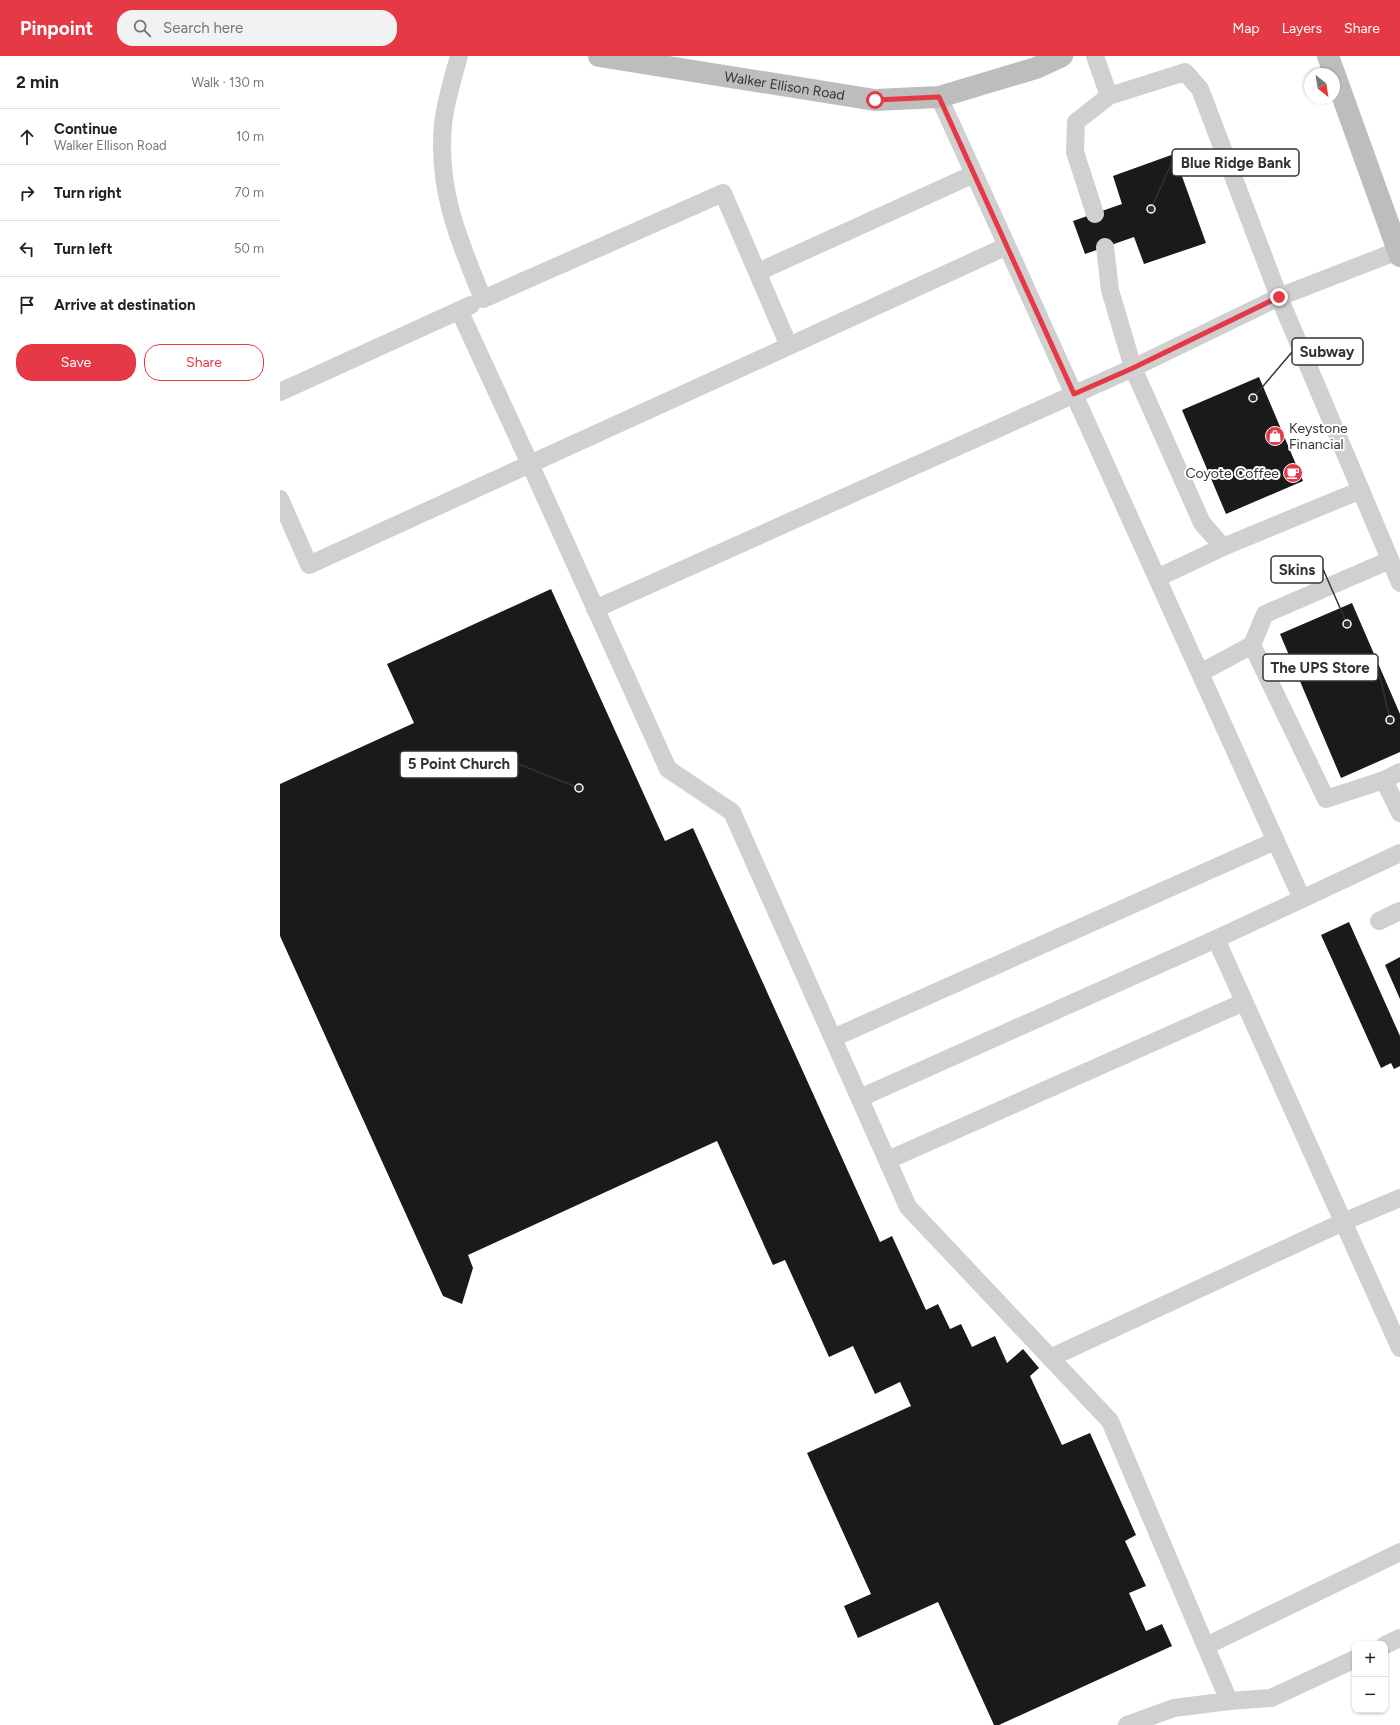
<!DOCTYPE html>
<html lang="en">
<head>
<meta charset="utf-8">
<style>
	:root { --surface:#fff; --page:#f2f2f2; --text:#222; --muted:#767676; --line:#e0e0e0; --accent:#e63946 }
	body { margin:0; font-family:Figtree,sans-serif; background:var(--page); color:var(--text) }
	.controls { position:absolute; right:12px; bottom:12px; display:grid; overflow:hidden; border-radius:8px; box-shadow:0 1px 3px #0004 }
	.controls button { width:36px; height:36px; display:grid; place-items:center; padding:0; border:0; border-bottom:1px solid var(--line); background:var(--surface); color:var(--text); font:20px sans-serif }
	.compass { position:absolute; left:1024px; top:12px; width:36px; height:36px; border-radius:50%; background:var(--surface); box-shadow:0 1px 3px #0004; rotate:150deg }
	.stop { position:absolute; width:12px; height:12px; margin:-9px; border:3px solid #e63946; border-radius:50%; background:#fff }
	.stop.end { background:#e63946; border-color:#fff; box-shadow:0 1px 4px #0008 }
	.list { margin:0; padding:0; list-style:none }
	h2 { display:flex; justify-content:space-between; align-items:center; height:52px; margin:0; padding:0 16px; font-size:17px }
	h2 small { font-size:13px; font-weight:400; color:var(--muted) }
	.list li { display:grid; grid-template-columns:26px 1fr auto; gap:12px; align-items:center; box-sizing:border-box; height:56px; padding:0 16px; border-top:1px solid var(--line) }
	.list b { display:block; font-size:15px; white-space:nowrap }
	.list p { margin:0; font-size:13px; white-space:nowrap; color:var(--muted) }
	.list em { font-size:13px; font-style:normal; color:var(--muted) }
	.actions { display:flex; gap:8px; padding:12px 16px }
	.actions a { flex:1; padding:9px 0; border:1px solid var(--accent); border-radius:16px; text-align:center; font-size:14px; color:var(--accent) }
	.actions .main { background:var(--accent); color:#fff }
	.icon { flex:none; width:22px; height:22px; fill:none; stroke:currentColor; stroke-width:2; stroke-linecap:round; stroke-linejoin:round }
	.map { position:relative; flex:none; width:1120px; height:1669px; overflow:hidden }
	header { display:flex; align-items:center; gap:24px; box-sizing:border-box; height:56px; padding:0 20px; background:var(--accent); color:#fff }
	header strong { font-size:19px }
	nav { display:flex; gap:22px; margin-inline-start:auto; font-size:14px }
	.search { width:280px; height:36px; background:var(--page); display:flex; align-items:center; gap:10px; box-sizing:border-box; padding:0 14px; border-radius:16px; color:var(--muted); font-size:15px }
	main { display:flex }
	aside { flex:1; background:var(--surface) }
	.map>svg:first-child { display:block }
	.building { fill:#1a1a1a }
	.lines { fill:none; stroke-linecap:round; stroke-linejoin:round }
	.lane { stroke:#d0d0d0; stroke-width:18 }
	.secondary { stroke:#bdbdbd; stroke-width:22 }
	.route { stroke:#e63946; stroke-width:5 }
	.labels { text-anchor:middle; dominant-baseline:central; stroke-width:4; stroke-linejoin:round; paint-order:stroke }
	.street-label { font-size:14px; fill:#333; stroke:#fff }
	.poi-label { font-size:14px; fill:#333; stroke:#fff; text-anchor:start }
	.leader { fill:none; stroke:#333; stroke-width:1.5 }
	.callout-dot { fill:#333; stroke:#fff; stroke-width:1.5 }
	.callout { fill:#fff; stroke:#333; stroke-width:1.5 }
	.callout-label { font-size:15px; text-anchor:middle; font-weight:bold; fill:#333 }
</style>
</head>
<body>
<header>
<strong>Pinpoint</strong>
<div class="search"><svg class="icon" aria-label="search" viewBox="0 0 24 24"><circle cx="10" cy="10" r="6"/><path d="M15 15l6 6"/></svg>Search here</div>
<nav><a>Map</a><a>Layers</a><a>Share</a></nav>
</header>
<main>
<aside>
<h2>2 min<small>Walk · 130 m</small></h2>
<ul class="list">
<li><svg class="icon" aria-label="ahead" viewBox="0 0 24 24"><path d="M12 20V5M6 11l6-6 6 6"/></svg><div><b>Continue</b><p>Walker Ellison Road</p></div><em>10 m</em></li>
<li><svg class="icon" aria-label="right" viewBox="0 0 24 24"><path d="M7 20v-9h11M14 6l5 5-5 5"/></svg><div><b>Turn right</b></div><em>70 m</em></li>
<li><svg class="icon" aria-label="left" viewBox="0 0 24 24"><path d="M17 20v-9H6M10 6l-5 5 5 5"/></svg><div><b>Turn left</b></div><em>50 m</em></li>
<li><svg class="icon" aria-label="arrive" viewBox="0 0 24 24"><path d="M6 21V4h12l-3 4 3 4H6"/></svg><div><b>Arrive at destination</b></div></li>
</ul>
<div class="actions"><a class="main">Save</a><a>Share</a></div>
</aside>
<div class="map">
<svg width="1120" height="1669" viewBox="0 0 1120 1669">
	<rect width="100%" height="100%" fill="#fff"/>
	<!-- building -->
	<path class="building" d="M894,98L926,187L864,208L854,181L805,198L793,165L842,148L833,120Z
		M979,321L1023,425L946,458L902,354Z
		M271,533L385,785L413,772L600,1186L612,1180L646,1254L658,1248L670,1273L681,1268L692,1291L715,1280L727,1307L743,1293L759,1312L750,1320L782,1389L810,1377L856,1479L845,1485L866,1530L849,1537L866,1575L882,1568L892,1590L719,1669H714L658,1546L578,1582L564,1550L591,1538L527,1397L631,1350L620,1326L595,1338L573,1290L549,1301L505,1204L493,1209L437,1085L188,1199L193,1212L182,1248L163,1240L0,880V728L134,667L107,608Z
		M1072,547L1120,658V696L1061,722L1000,578Z
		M1069,866L1120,980V1010L1114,1013L1111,1007L1101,1012L1041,879Z
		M1120,901V943L1105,909Z"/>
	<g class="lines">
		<!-- lane -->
		<path class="lane" d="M179,0C173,22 165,46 163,69C157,134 179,185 203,243L443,137L509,290L727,190L659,41
			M815,0L829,40L905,16L920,33L999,241L1120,527
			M815,158L795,96L796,66L829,40
			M727,190L1022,843L1120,797
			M825,191L830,234L853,312L922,467L943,491L1081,434
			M478,216L694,118
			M509,290L250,408L388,713L452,756L628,1151L830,1365L949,1645L991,1642L1075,1603
			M0,336L191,249
			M0,443L29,509L250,408L179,254
			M877,522L943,491
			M315,553L853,312L999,241L1120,194
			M972,589L1046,743L1104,724
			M920,617L972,589L985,558L1110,504
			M1120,716L1104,724L1120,757
			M1022,843L936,883L1120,1292
			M1099,865L1120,855
			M553,982L995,785
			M580,1042L936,883
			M608,1104L964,946
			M770,1302L1063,1166L1120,1142
			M1105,1589L1120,1582
			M926,1590L1120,1496
			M847,1669L894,1652L949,1645"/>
		<!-- secondary -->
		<g class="secondary">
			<path id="s1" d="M319,0L595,44L659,41L756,12L782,0"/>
			<path d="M1048,0L1120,200"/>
		</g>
	</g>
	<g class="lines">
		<!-- route -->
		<path class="route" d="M595,44L659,41L794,338L853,312L999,241"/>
	</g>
	<!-- icons -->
	<defs>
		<symbol id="shop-disc" viewBox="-11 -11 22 22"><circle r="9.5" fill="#e63946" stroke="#fff"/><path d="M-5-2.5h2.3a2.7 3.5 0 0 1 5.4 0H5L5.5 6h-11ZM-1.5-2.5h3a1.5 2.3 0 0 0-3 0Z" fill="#fff"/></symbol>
		<symbol id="cafe-disc" viewBox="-11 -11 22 22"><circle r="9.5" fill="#e63946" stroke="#fff"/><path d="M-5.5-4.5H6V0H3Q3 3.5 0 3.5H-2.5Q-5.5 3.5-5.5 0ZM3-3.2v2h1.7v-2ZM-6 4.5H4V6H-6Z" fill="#fff"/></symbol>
	</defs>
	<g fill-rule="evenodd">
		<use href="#shop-disc" x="984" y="369" width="22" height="22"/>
		<use href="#cafe-disc" x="1002" y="406" width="22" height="22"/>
	</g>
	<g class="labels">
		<!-- street labels -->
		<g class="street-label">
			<text stroke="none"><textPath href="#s1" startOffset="188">Walker Ellison Road</textPath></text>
		</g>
		<!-- poi labels -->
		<g class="poi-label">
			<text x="1009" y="372">Keystone<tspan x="1009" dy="16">Financial</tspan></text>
			<text x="999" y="417" text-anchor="end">Coyote Coffee</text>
		</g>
	</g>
	<!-- callouts -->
	<path class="leader" d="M871 153L892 106M973 342L1012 296M1067 568L1043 513M1110 664L1098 612M299 732L238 708"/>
	<g class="callout-dot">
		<circle cx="871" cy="153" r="4"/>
		<circle cx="973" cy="342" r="4"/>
		<circle cx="1067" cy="568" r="4"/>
		<circle cx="1110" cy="664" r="4"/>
		<circle cx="299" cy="732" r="4"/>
	</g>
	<g class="callout">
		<rect x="892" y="93" width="127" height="27" rx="4"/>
		<rect x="1012" y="282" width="71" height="27" rx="4"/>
		<rect x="991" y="500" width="52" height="27" rx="4"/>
		<rect x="983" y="598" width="115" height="27" rx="4"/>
		<rect x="120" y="695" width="118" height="27" rx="4"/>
	</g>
	<g class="callout-label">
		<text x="956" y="112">Blue Ridge Bank</text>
		<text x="1047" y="301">Subway</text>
		<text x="1017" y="519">Skins</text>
		<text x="1040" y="617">The UPS Store</text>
		<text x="179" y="713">5 Point Church</text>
	</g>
</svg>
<div class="controls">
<button>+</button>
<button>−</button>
</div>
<svg class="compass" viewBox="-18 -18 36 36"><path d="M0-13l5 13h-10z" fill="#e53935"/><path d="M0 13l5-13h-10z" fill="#767676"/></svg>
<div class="stop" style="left:595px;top:44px"></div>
<div class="stop end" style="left:999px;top:241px"></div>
</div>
</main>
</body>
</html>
